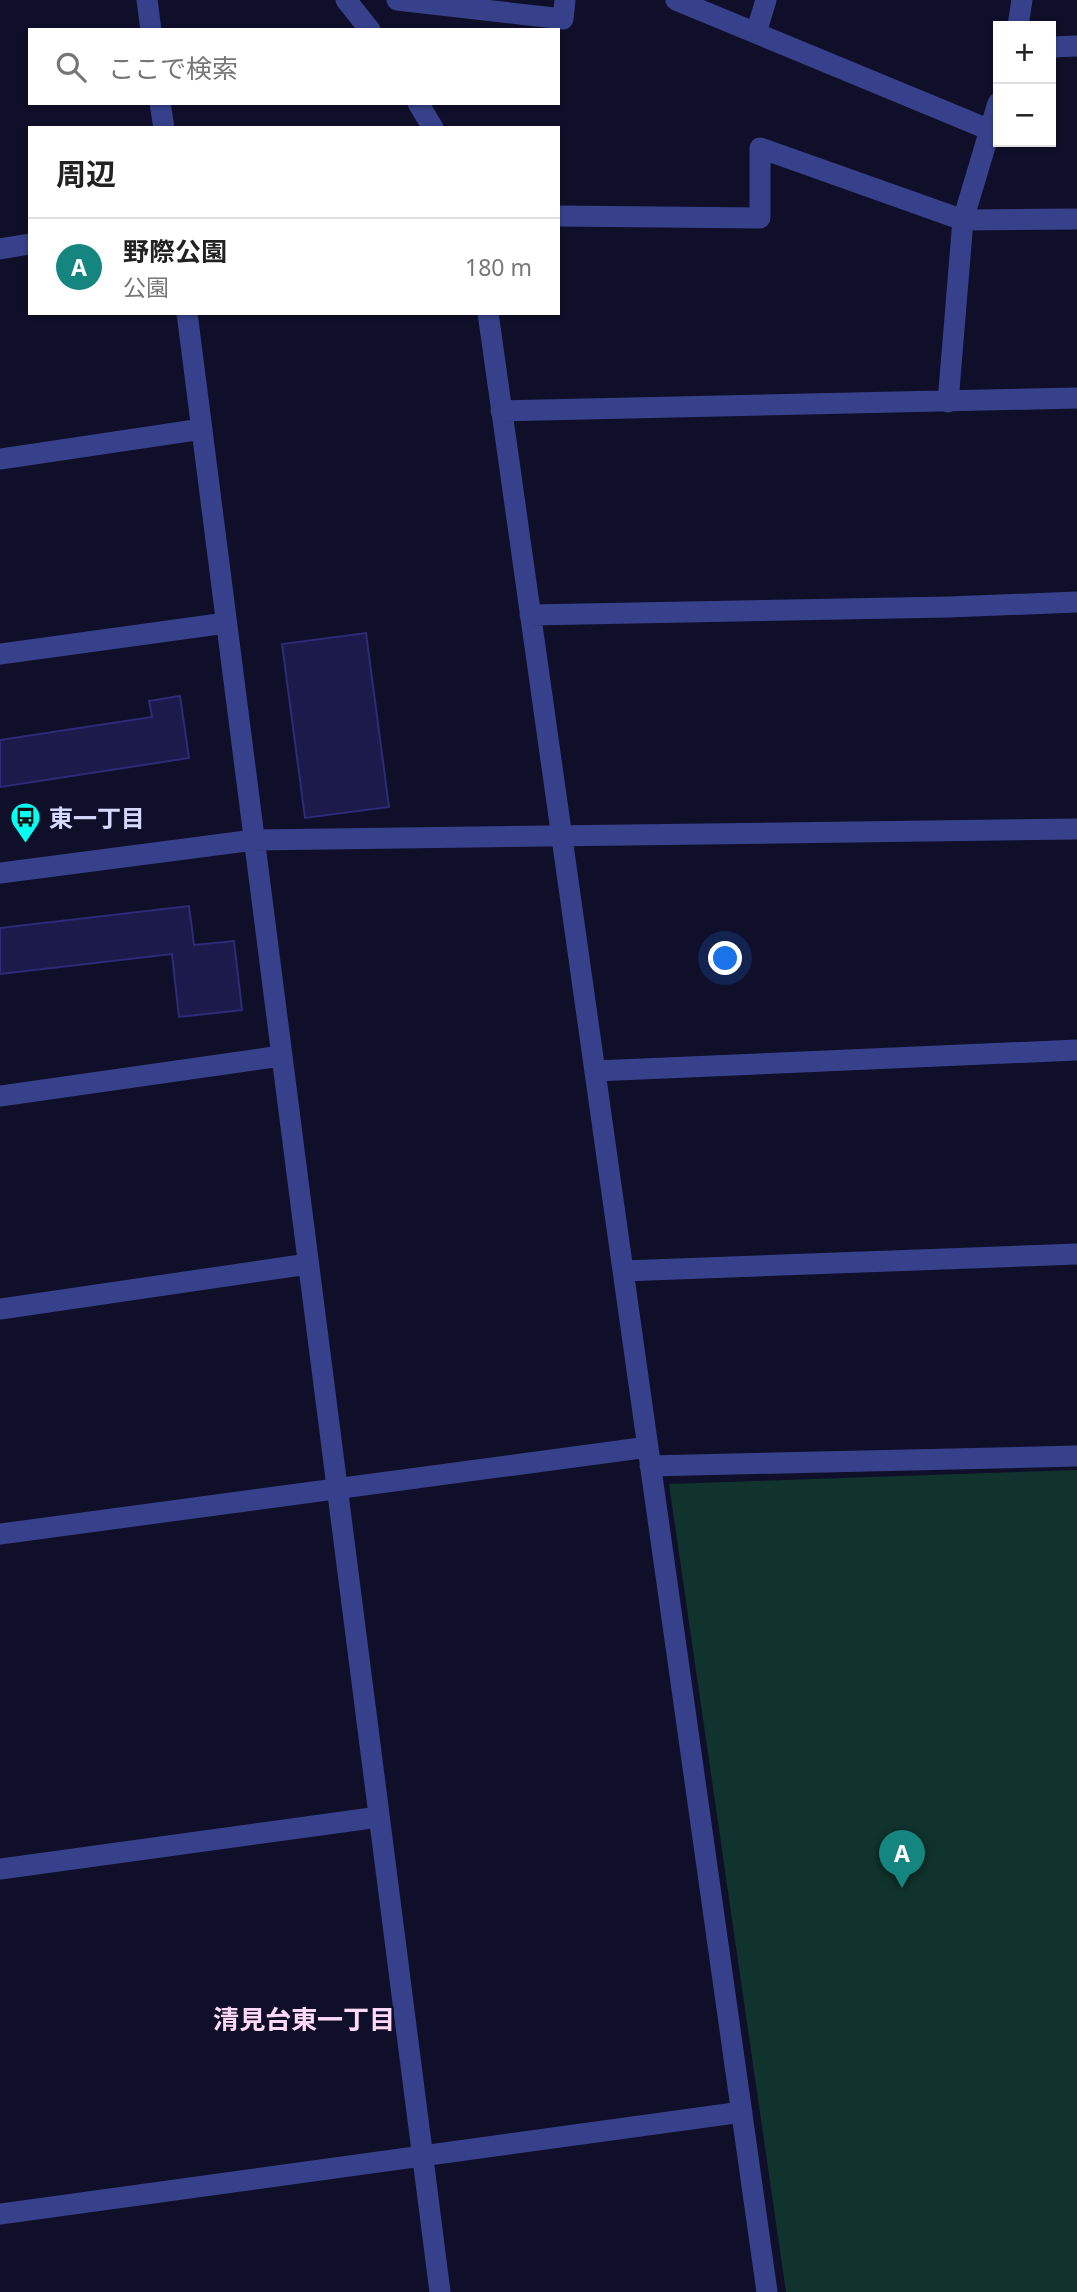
<!DOCTYPE html>
<html lang="ja">
<head>
<meta charset="utf-8">
<style>
	:root { --surface:#fff; --page:#f6f6f6; --text:#222; --muted:#767676; --line:#e0e0e0; --accent:#14857f }
	body { margin:0; font-family:"Noto Sans","Noto Sans JP",sans-serif; background:var(--page); color:var(--text) }
	.controls { position:absolute; right:21px; top:21px; display:grid; overflow:hidden; border-radius:0px; box-shadow:0 2px 5px #0004 }
	.controls button { width:63px; height:63px; display:grid; place-items:center; padding:0; border:0; border-bottom:2px solid var(--line); background:var(--surface); color:var(--text); font:35px sans-serif }
	.you { position:absolute; left:726px; top:959px; width:24px; height:24px; margin:-18px; border:5px solid #fff; border-radius:50%; background:#1a73e8; box-shadow:0 0 0 10px #1a73e833 }
	.badge { display:grid; place-items:center; width:46px; height:46px; border-radius:50%; background:var(--accent); color:#fff; font-size:23px; font-weight:700 }
	.pin { position:absolute; translate:-50% -58px; filter:drop-shadow(0 2px 4px #0008) }
	.pin::after { content:''; position:absolute; top:37px; width:24px; height:21px; background:inherit; clip-path:polygon(0 0,100% 0,50% 100%) }
	.list { margin:0; padding:0; list-style:none }
	h2 { display:flex; justify-content:space-between; align-items:center; height:91px; margin:0; padding:0 28px; font-size:30px }
	h2 small { font-size:23px; font-weight:400; color:var(--muted) }
	.list li { display:grid; grid-template-columns:46px 1fr auto; gap:21px; align-items:center; box-sizing:border-box; height:98px; padding:0 28px; border-top:2px solid var(--line) }
	.list b { display:block; font-size:26px; white-space:nowrap }
	.list p { margin:0; font-size:23px; white-space:nowrap; color:var(--muted) }
	.list em { font-size:23px; font-style:normal; color:var(--muted) }
	.icon { flex:none; width:38px; height:38px; fill:none; stroke:currentColor; stroke-width:2; stroke-linecap:round; stroke-linejoin:round }
	.map { position:relative; flex:none; width:1077px; height:2292px; overflow:hidden }
	.search { position:absolute; background:var(--surface); box-shadow:0 2px 5px #0004; left:28px; top:28px; width:532px; height:77px; display:flex; align-items:center; gap:18px; box-sizing:border-box; padding:0 24px; border-radius:0px; color:var(--muted); font-size:26px }
	.panel { position:absolute; background:var(--surface); box-shadow:0 2px 5px #0004; left:28px; top:126px; width:532px; height:189px; border-radius:0px }
	.map>svg:first-child { display:block }
	.green { fill:#11332d }
	.building { fill:#1c194b; stroke:#2d2a78; stroke-width:2 }
	.lines { fill:none; stroke-linecap:round; stroke-linejoin:round }
	.minor { stroke:#37418b; stroke-width:21 }
	.labels { text-anchor:middle; dominant-baseline:central; stroke-width:5; stroke-linejoin:round; paint-order:stroke }
	.poi-label { font-size:24px; font-weight:bold; fill:#d7d8ff; stroke:#0f0f29; text-anchor:start }
	.neighbourhood-label { font-size:26px; font-weight:bold; fill:#ffd9f7; stroke:#0f0f29 }
</style>
</head>
<body>
<div class="map">
<svg width="1077" height="2292" viewBox="0 0 1077 2292">
	<rect width="100%" height="100%" fill="#0f0f29"/>
	<!-- green -->
	<path class="green" d="M1077,1470V2292H786L669,1484Z"/>
	<!-- building -->
	<path class="building" d="M366,633L389,807L305,818L282,644Z
		M180,696L189,758L0,787V740L152,717L149,701Z
		M189,906L194,945L234,941L242,1010L179,1017L172,954L0,974V928Z"/>
	<g class="lines">
		<!-- minor -->
		<path class="minor" d="M147,0L151,30
			M346,0L370,30
			M397,0L563,19L565,0
			M676,0L990,130
			M1018,26L1022,0
			M756,33L766,0
			M1051,47L1077,46
			M160,103L164,128
			M418,103L433,128
			M558,216L760,218V148L963,220L1077,219
			M0,249L30,244
			M187,313L440,2292
			M488,313L767,2292
			M948,402L963,220L998,103
			M501,411L1077,398
			M0,459L202,429
			M530,615L949,607L1077,602
			M0,654L226,623
			M0,873L254,840L1077,829
			M595,1071L1077,1050
			M0,1096L281,1056
			M623,1271L1077,1254
			M0,1309L308,1264
			M650,1466L1077,1456
			M0,1534L648,1447
			M0,1869L379,1817
			M0,2214L742,2112"/>
	</g>
	<!-- icons -->
	<defs>
		<symbol id="bus-pin" viewBox="-11 -11 22 30"><path d="M0 17L-7.5 6A9.5 9.5 0 1 1 7.5 6Z" fill="#03fff0" stroke="#0f0f29"/><path d="M-5-6H5V4H4V6H2V4H-2V6H-4V4H-5ZM-3.5-4V0h7V-4ZM-3.5 1.2v1.5H-2V1.2ZM2 1.2v1.5H3.5V1.2Z" fill="#111"/></symbol>
	</defs>
	<g fill-rule="evenodd">
		<use href="#bus-pin" x="8" y="800" width="35" height="47"/>
	</g>
	<g class="labels">
		<!-- poi labels -->
		<g class="poi-label">
			<text x="49" y="817">東一丁目</text>
		</g>
		<!-- neighbourhood labels -->
		<g class="neighbourhood-label">
			<text x="304" y="2019">清見台東一丁目</text>
		</g>
	</g>
</svg>
<div class="controls">
<button>+</button>
<button>−</button>
</div>
<div class="you"></div>
<div class="pin badge" style="left:902px;top:1888px">A</div>
<div class="search"><svg class="icon" aria-label="search" viewBox="0 0 24 24"><circle cx="10" cy="10" r="6"/><path d="M15 15l6 6"/></svg>ここで検索</div>
<section class="panel">
<h2>周辺<small></small></h2>
<ul class="list">
<li><span class="badge">A</span><div><b>野際公園</b><p>公園</p></div><em>180 m</em></li>
</ul>
</section>
</div>
</body>
</html>
